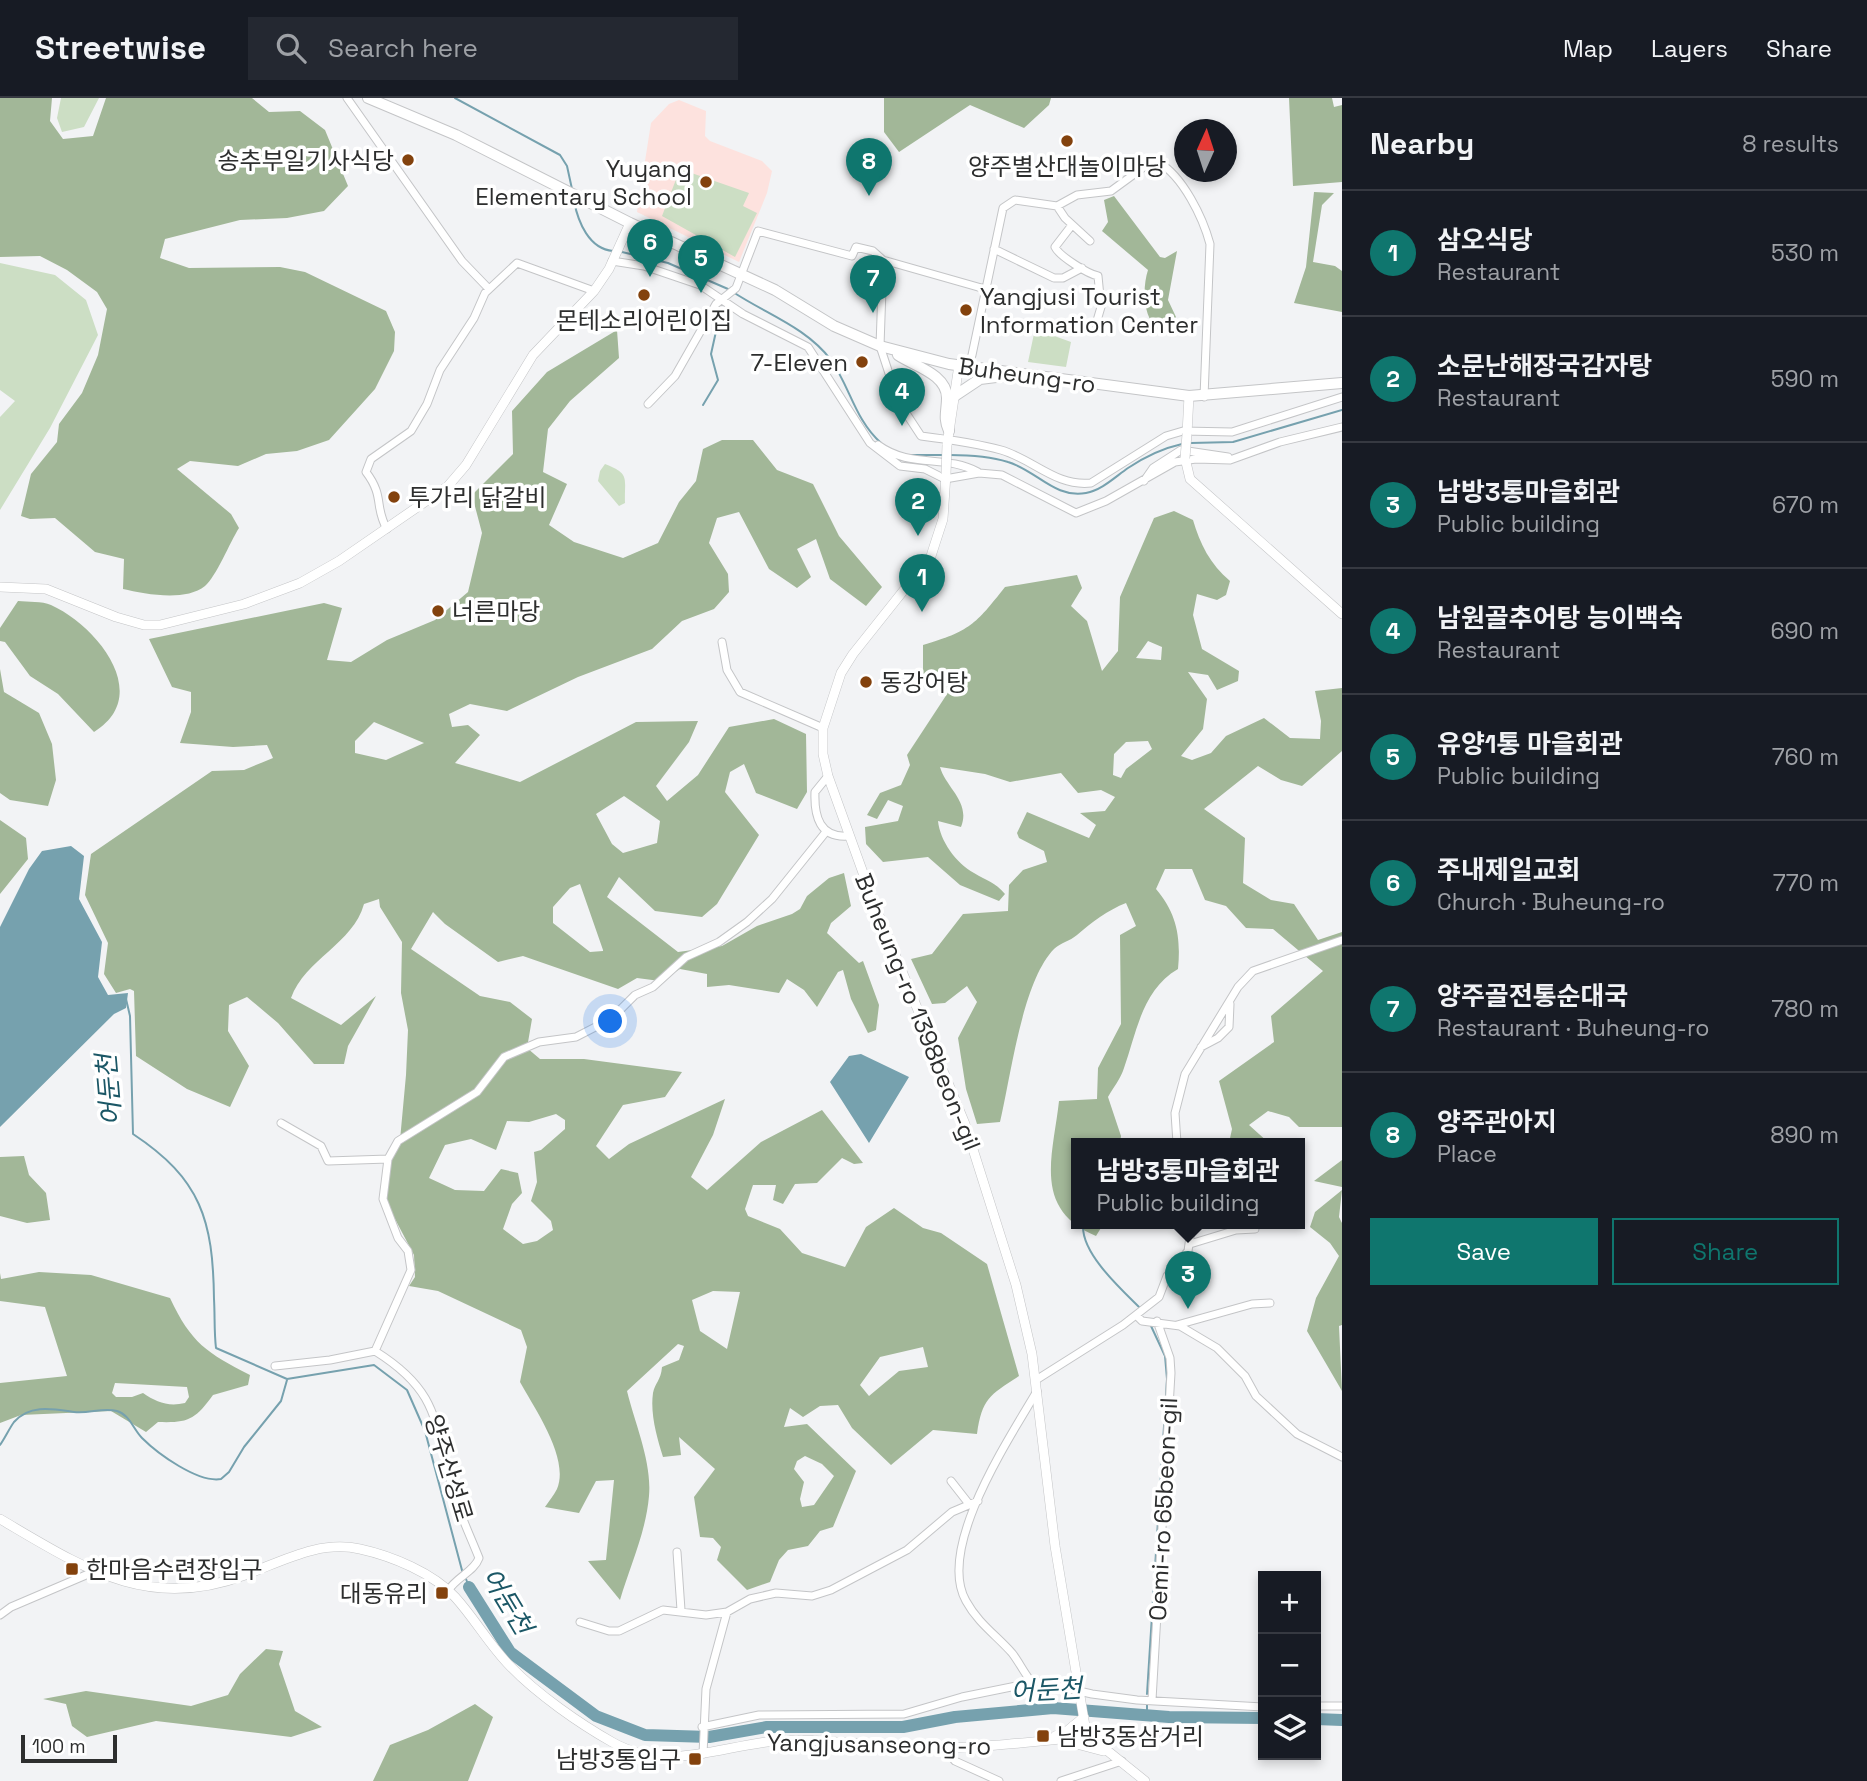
<!DOCTYPE html>
<html lang="en">
<head>
<meta charset="utf-8">
<style>
	:root { --surface:#171b24; --page:#242831; --text:#f1f3f6; --muted:#9ea1a6; --line:#363941; --accent:#0f766e }
	body { margin:0; font-family:"Space Grotesk","Noto Sans KR",sans-serif; background:var(--page); color:var(--text) }
	.controls { position:absolute; right:21px; bottom:21px; display:grid; overflow:hidden; border-radius:0px; box-shadow:0 4px 10px #0003 }
	.controls button { width:63px; height:63px; display:grid; place-items:center; padding:0; border:0; border-bottom:2px solid var(--line); background:var(--surface); color:var(--text); font:35px sans-serif }
	.compass { position:absolute; left:1174px; top:21px; width:63px; height:63px; border-radius:50%; background:var(--surface); box-shadow:0 4px 10px #0003; rotate:3deg }
	.scale { position:absolute; left:21px; bottom:18px; width:96px; box-sizing:border-box; padding-left:7px; border:4px solid #2d2e2e; border-top:0; font-size:19px; line-height:24px; white-space:nowrap; color:#2d2e2e; -webkit-text-stroke:5px #fff; paint-order:stroke }
	.you { position:absolute; left:611px; top:924px; width:24px; height:24px; margin:-18px; border:5px solid #fff; border-radius:50%; background:#1a73e8; box-shadow:0 0 0 10px #1a73e833 }
	.badge { display:grid; place-items:center; width:46px; height:46px; border-radius:50%; background:var(--accent); color:#fff; font-size:23px; font-weight:700 }
	.pin { position:absolute; translate:-50% -58px; filter:drop-shadow(0 2px 4px #0008) }
	.pin::after { content:''; position:absolute; top:37px; width:24px; height:21px; background:inherit; clip-path:polygon(0 0,100% 0,50% 100%) }
	.popup { position:absolute; left:1071px; top:1040px; width:234px; height:91px; box-sizing:border-box; display:grid; place-content:center; border-radius:0px; background:var(--surface); filter:drop-shadow(0 2px 5px #0005); font-size:23px; white-space:nowrap; color:var(--muted) }
	.popup b { font-size:26px; color:var(--text) }
	.popup::after { content:''; position:absolute; left:50%; top:100%; margin-left:-14px; border:14px solid transparent; border-top-color:var(--surface) }
	.list { margin:0; padding:0; list-style:none }
	h2 { display:flex; justify-content:space-between; align-items:center; height:91px; margin:0; padding:0 28px; font-size:30px }
	h2 small { font-size:23px; font-weight:400; color:var(--muted) }
	.list li { display:grid; grid-template-columns:46px 1fr auto; gap:21px; align-items:center; box-sizing:border-box; height:126px; padding:0 28px; border-top:2px solid var(--line) }
	.list b { display:block; font-size:26px; white-space:nowrap }
	.list p { margin:0; font-size:23px; white-space:nowrap; color:var(--muted) }
	.list em { font-size:23px; font-style:normal; color:var(--muted) }
	.actions { display:flex; gap:14px; padding:21px 28px }
	.actions a { flex:1; padding:16px 0; border:2px solid var(--accent); border-radius:0px; text-align:center; font-size:24px; color:var(--accent) }
	.actions .main { background:var(--accent); color:#fff }
	.icon { flex:none; width:38px; height:38px; fill:none; stroke:currentColor; stroke-width:2; stroke-linecap:round; stroke-linejoin:round }
	.map { position:relative; flex:none; width:1342px; height:1683px; overflow:hidden }
	header { display:flex; align-items:center; gap:42px; box-sizing:border-box; height:98px; padding:0 35px; background:var(--surface); border-bottom:2px solid var(--line) }
	header strong { font-size:33px }
	nav { display:flex; gap:38px; margin-inline-start:auto; font-size:24px }
	.search { width:490px; height:63px; background:var(--page); display:flex; align-items:center; gap:18px; box-sizing:border-box; padding:0 24px; border-radius:0px; color:var(--muted); font-size:26px }
	main { display:flex }
	aside { flex:1; background:var(--surface) }
	.map>svg:first-child { display:block }
	.education { fill:#fde2de }
	.green { fill:#ccdec4 }
	.forest { fill:#a2b798; fill-rule:evenodd }
	.water { fill:#76a1ae }
	.lines { fill:none; stroke-linecap:round; stroke-linejoin:round }
	.stream { stroke:#76a1ae; stroke-width:2 }
	.river { stroke:#76a1ae; stroke-width:12 }
	.minor-casing { stroke:#c4c5c7; stroke-width:9 }
	.tertiary-casing { stroke:#c4c5c7; stroke-width:10 }
	.secondary-casing { stroke:#c4c5c7; stroke-width:12 }
	.minor { stroke:#fff; stroke-width:7 }
	.tertiary { stroke:#fff; stroke-width:9 }
	.secondary { stroke:#fff; stroke-width:10 }
	.tertiary-bridge-casing { stroke:#c4c5c7; stroke-width:10; stroke-linecap:butt }
	.tertiary-bridge { stroke:#fff; stroke-width:9 }
	.poi-dot { fill:#83420d; stroke:#fff; stroke-width:2.5 }
	.labels { text-anchor:middle; dominant-baseline:central; stroke-width:7; stroke-linejoin:round; paint-order:stroke }
	.poi-label { font-size:24px; fill:#2d2e2e; stroke:#fff; text-anchor:start }
	.street-label { font-size:24px; fill:#2d2e2e; stroke:#fff }
	.water-label { font-size:26px; font-style:italic; fill:#1b5766; stroke:#fff }
</style>
</head>
<body>
<header>
<strong>Streetwise</strong>
<div class="search"><svg class="icon" aria-label="search" viewBox="0 0 24 24"><circle cx="10" cy="10" r="6"/><path d="M15 15l6 6"/></svg>Search here</div>
<nav><a>Map</a><a>Layers</a><a>Share</a></nav>
</header>
<main>
<div class="map">
<svg width="1342" height="1683" viewBox="0 0 1342 1683">
	<rect width="100%" height="100%" fill="#f2f3f5"/>
	<!-- education -->
	<path class="education" d="M679,2L706,13L705,38L710,43L762,63L772,73L767,95L739,164L637,114L651,25L669,6Z"/>
	<!-- green -->
	<path class="green" d="M61,0H99L84,29L62,34L57,20Z
		M680,71L749,95L743,108L757,115L735,159L662,118Z
		M0,165L55,177L86,202L98,237L50,330L0,412V319L15,303L0,292Z
		M1035,231L1071,244L1066,269L1028,264Z
		M605,366C631,376 624,380 625,405L619,408L598,383L600,373Z"/>
	<!-- forest -->
	<path class="forest" d="M0,0H52L50,23L63,41L93,38L106,0H252L269,14L300,13L325,32L348,88L324,113L287,120L240,122L165,141L160,160L189,170L280,169L305,174L386,213L395,234L394,253L375,291L329,342L297,353L266,356L238,368L190,363L177,371L231,416L239,430C230,444 216,479 205,488C185,504 145,496 123,491L124,461L95,454L55,420L30,421L21,418L31,376L57,344L59,326L82,295L98,257L107,211L97,194L67,172L40,158L0,159Z
		M884,0H1051L1049,7L1024,30L970,7L899,54L884,34Z
		M1289,0H1332L1334,9L1342,7V84L1293,88Z
		M1314,94L1334,95L1322,107L1313,164L1335,168L1342,173V214L1294,205L1306,169Z
		M1114,98L1160,159L1165,160L1177,153L1168,202L1176,219L1173,226L1158,232C1143,219 1142,191 1148,172L1102,133L1108,124L1104,102Z
		M617,232L619,260L570,303L548,331L543,374L567,386L549,427L574,444L623,460L658,445L679,404L696,383L703,351L722,342H753L777,372L813,386L839,438L882,489L866,508L830,481L816,441L797,451L811,479L797,490L769,471L739,414L717,420L709,445L728,476L729,494L714,511L682,523L652,551L578,579L507,613L470,606L449,616L452,629L468,627L480,637L455,665L520,684L636,624L698,623L689,644L656,688L667,703L698,677L729,629L774,621L806,636L807,694L797,711L756,695L744,666L730,674L725,694L759,737L717,806L702,819L655,813L619,779L607,799L678,854L722,848L757,828L792,816L800,811L807,798L829,780L844,775L851,808L831,825L827,835L859,865L863,863L879,907L876,932L868,935L851,901L843,872L838,874L817,909L804,892L787,881L779,895L729,887L707,889V876L680,871L660,883L637,880L618,891L523,858L498,864L445,826L433,814L411,851L480,898L510,904L532,921L527,950L540,961H584L682,974L665,999L623,1007L596,1048L609,1061L629,1046L725,1001L713,1037L691,1079L707,1092L761,1044L822,1012L863,1065L854,1066L842,1060L817,1085L795,1086L783,1106L773,1102L776,1087H753L745,1111L748,1118L780,1131L802,1155L845,1169L866,1129L894,1110L923,1130L941,1135L987,1166L1019,1278C990,1297 982,1300 977,1336L933,1332L891,1367L852,1330L838,1307L820,1308L803,1319L790,1310L784,1329L807,1326L856,1373L833,1429L820,1433L808,1448L788,1452L779,1462L770,1484L747,1492L717,1462L721,1449L713,1440L700,1439L694,1399L715,1371L679,1339L681,1357L663,1359C657,1340 650,1316 653,1295C655,1285 661,1282 662,1269L679,1262L684,1248L678,1246L627,1293C635,1326 652,1364 649,1398C646,1434 630,1468 620,1502L588,1463L606,1462L614,1382L596,1383L579,1415L545,1409C549,1403 554,1397 557,1391C570,1360 534,1310 520,1284L527,1249L521,1232L438,1193L409,1188L415,1179L414,1157L386,1104L390,1062L400,1042L406,977L408,932L401,895L402,844L380,809L379,801L364,806C353,846 305,861 291,900L341,927L376,898L348,948L344,966H314L278,925L247,899L229,907L228,933L249,968L230,1009L187,991L136,958L134,893L130,891L116,895L104,876L108,845L85,797L91,756L212,673L244,672L273,660L267,647L233,649L180,645L191,614V594L172,589L149,541L324,505L342,510L327,562L351,564L387,542L435,522L468,494L482,435L472,397L513,356L512,313L547,274ZM374,624L424,645L386,662L355,655V643ZM624,698L660,723L657,745L623,755L612,746L596,716ZM580,786L603,852V853L590,854L553,825V809L570,790ZM556,1016L565,1022V1031L541,1052L534,1054L537,1084L531,1103L551,1123L553,1132L537,1143L523,1146L503,1131L512,1106L522,1095L518,1075L501,1071L484,1093L455,1092L429,1080L445,1047L471,1041L496,1052L507,1023L529,1024ZM713,1193L740,1194L727,1251L700,1233L692,1202ZM923,1249L928,1269L899,1273L869,1298L860,1287L880,1259ZM805,1358L822,1366L834,1378L814,1407L802,1409L800,1401L804,1384L794,1371L797,1363Z
		M1174,413L1193,422C1200,446 1210,466 1230,483L1226,497L1217,502L1197,496L1193,517L1202,551L1239,573L1238,583L1217,592L1208,577L1188,574L1207,601L1203,631L1181,658L1192,662L1211,655L1226,638L1264,620L1290,640L1320,641L1321,623L1315,593L1342,590V653L1302,688L1281,682L1258,668L1204,711L1245,740L1243,785L1271,802L1294,806L1318,842L1342,834V1029H1299L1289,1019L1268,1013L1249,1027L1269,1045H1229L1232,1031L1219,983L1274,944L1271,918L1323,873L1273,831L1246,830L1226,808L1205,802L1192,771H1165L1156,791C1177,816 1181,839 1178,871C1142,892 1137,933 1124,970C1121,980 1113,990 1108,999L1121,1038L1120,1045H1076V1125H1104L1096,1138C1032,1111 1053,1058 1059,1003L1097,1001L1098,970L1121,926L1120,837L1136,828L1126,805C1108,812 1092,824 1077,837C1070,843 1060,845 1054,851C1022,884 1011,978 1000,1024L977,1026L966,991L958,940L977,904L967,888L945,905L932,906L911,861L932,856L963,816L1008,813L1009,787L1023,772L1047,764L1044,753L1019,740L1017,735L1027,714L1089,740L1096,727L1080,715L1105,713L1115,699L1101,692L1078,695L1061,675L1010,684L985,676L940,669C946,690 971,704 961,729L938,723C940,743 956,765 974,775C987,783 995,784 1005,796L999,803L960,787L928,759L883,764L866,746L865,729L898,723L903,708L888,702L877,721L867,717L880,695L901,687L910,667L907,657L949,593L937,582H923V547C970,533 975,527 1005,489L1077,477L1082,490L1071,508L1087,523L1102,573L1118,553L1120,499L1154,420ZM1148,543L1162,549L1161,562L1136,560ZM1148,643L1152,651L1126,671L1121,680L1113,677L1114,656L1126,644Z
		M18,503C28,504 42,503 51,507C96,527 154,597 94,634L58,596L30,578L5,544L0,543V530Z
		M0,571L4,594L39,615L52,646L56,682L48,708L10,702L0,695Z
		M0,722L26,740L28,761L0,796Z
		M24,1058L29,1077L46,1095L50,1122L27,1125L0,1118V1059Z
		M1342,1062V1089L1314,1083Z
		M1342,1092L1339,1119L1342,1125V1227L1339,1228L1342,1293L1307,1233L1316,1200L1339,1158L1330,1145L1310,1129L1315,1114Z
		M39,1174L91,1177L170,1200C191,1245 207,1255 250,1277L248,1287L213,1297C195,1322 188,1325 158,1324L146,1334L111,1313L21,1317L0,1325V1285L67,1278L45,1209L0,1203V1175L1,1181ZM115,1285L187,1289L189,1299L185,1305C168,1309 156,1304 143,1295L132,1299H116L112,1295Z
		M266,1551L283,1553L279,1566L295,1613L322,1629L291,1639L156,1623L87,1639L72,1628L66,1606L43,1601L86,1593L191,1608L228,1597L240,1576Z
		M475,1606L493,1619L468,1683H373L390,1647L428,1632Z"/>
	<!-- water -->
	<path class="water" d="M71,748L84,758L79,801L102,844L98,879L108,897L128,895L126,910L114,916L0,1029V829L29,771L42,753Z
		M861,956L909,979L869,1045L830,984L849,958Z"/>
	<g class="lines">
		<!-- stream -->
		<path class="stream" d="M455,0L560,57L567,68L572,91
			M574,103C578,124 589,151 613,153
			M622,154L668,165L728,191
			M733,194C766,216 806,229 831,262C850,289 855,322 881,345
			M703,307L718,282L711,256L717,229
			M1191,345L1233,344L1342,312
			M911,357H944
			M950,357C970,357 989,358 1008,364C1036,372 1055,401 1086,395C1102,392 1115,379 1128,370C1143,360 1164,350 1182,346
			M126,901L130,918L133,1036C201,1081 213,1122 214,1201C215,1218 214,1233 216,1250L287,1281L374,1267L407,1292L425,1333L463,1476
			M1083,1129C1083,1157 1121,1191 1141,1211
			M0,1347C5,1340 9,1331 14,1324C30,1306 53,1311 74,1314C89,1316 103,1309 117,1313C130,1317 133,1331 142,1340C158,1356 198,1385 221,1381L229,1374L244,1349L281,1303L287,1282
			M466,1481L469,1489
			M1147,1596L1167,1281L1165,1258L1151,1228
			M1147,1616V1607"/>
		<!-- river -->
		<path class="river" d="M469,1489L510,1554L596,1618L645,1637L709,1639L767,1629H903L955,1619L1053,1610L1169,1619L1263,1620
			M1316,1621L1342,1622"/>
		<defs>
			<path id="minor" d="M347,0L462,163L489,191
				M1057,108L1065,120L1090,143
				M1072,127L1055,149C1059,158 1088,176 1098,178L1101,209L1096,226
				M994,151L1054,180H1063L1082,170
				M883,162L880,248L898,303L921,338C945,341 979,346 1001,352C1033,361 1056,389 1091,385L1166,338L1183,333L1232,334L1342,299
				M612,163L644,168L700,187L743,216L808,249L870,345L900,368L925,371L945,381L979,375L1002,377L1076,415L1106,403L1175,364L1196,361L1230,362L1280,344L1342,329
				M960,267L970,262L972,257L1003,110L1015,102L1057,108L1077,97L1111,93L1148,66L1158,64C1183,78 1203,120 1210,146L1204,299
				M648,306L675,278L716,206L736,190L758,133L852,158L856,149L873,153L883,162L985,191
				M878,347C911,371 945,356 978,374
				M1144,383L1153,370L1181,352L1228,359
				M387,431C374,409 385,399 366,374L371,361L411,333L427,306L440,272L474,220L485,195L517,165L594,193
				M722,544L727,572L740,594L823,630
				M828,678L815,694C814,719 820,740 848,738
				M1201,949L1218,940L1229,929L1230,906
				M281,1025L321,1048L328,1063L388,1061
				M1177,1045L1175,1015L1185,976L1238,889L1253,873L1342,842
				M1190,1146L1236,1132L1255,1131
				M1137,1218L1142,1223L1180,1228L1217,1250L1245,1278L1256,1298L1297,1336L1342,1359
				M1177,1227L1252,1206L1270,1205
				M375,1253L411,1172L408,1153L398,1140L383,1101L388,1061L398,1043L477,994L504,959L539,944L576,939L611,921L635,897L653,889L686,859L719,844L747,824L772,801L825,735
				M275,1268L330,1262L375,1253C439,1293 434,1323 452,1389C458,1413 470,1437 479,1460C474,1474 456,1479 448,1493
				M1036,1282L1123,1227L1159,1199L1167,1178L1188,1153L1192,1125
				M951,1383L969,1406
				M677,1454L681,1512
				M0,1517L11,1509L93,1474
				M580,1524L609,1533H619L663,1512L706,1517L727,1514
				M1030,1582C1023,1573 1019,1564 1012,1555C996,1537 978,1525 966,1503C936,1450 1009,1341 1037,1293
				M1152,1602L1171,1275L1170,1260L1157,1223
				M1316,1608H1342
				M702,1629L759,1617L904,1616L962,1599L1026,1586L1030,1582L1092,1596L1137,1602L1263,1609
				M944,1650L955,1663L999,1683
				M703,1656L706,1591L727,1514L750,1501L776,1495L812,1498L831,1492L907,1452L952,1414L978,1403
				M1061,1683L1122,1663"/>
			<path id="tertiary" d="M1187,336L1189,298
				M947,347L959,267
				M1185,360L1190,381L1342,516
				M946,376L943,421L931,458L853,556L841,575L823,630V656L828,678L875,808L965,1026L1016,1187L1032,1256L1055,1448L1085,1628L1099,1646L1145,1683
				M0,489L46,491L116,519L144,527H160L244,506L300,485L339,463L448,388L466,367L533,257L594,193L609,171L630,125
				M0,1421C82,1469 147,1514 245,1477C283,1463 319,1442 360,1451C392,1458 433,1475 455,1499C475,1521 490,1548 511,1569C537,1596 580,1626 612,1644C671,1678 731,1642 793,1642C839,1642 885,1650 931,1650C985,1650 1039,1643 1092,1638
				M1055,1638L1067,1633L1084,1619
				M1069,1644L1103,1653"/>
			<path id="secondary" d="M368,0L456,37L630,125L775,192L834,228L880,248L949,266L1189,298L1342,285
				M898,257C914,268 947,276 947,300C947,313 943,320 949,333
				M953,299L980,281L1004,278"/>
		</defs>
		<!-- minor casing -->
		<use href="#minor" class="minor-casing"/>
		<!-- tertiary casing -->
		<use href="#tertiary" class="tertiary-casing"/>
		<!-- secondary casing -->
		<use href="#secondary" class="secondary-casing"/>
		<!-- minor -->
		<use href="#minor" class="minor"/>
		<!-- tertiary -->
		<use href="#tertiary" class="tertiary"/>
		<!-- secondary -->
		<use href="#secondary" class="secondary"/>
		<defs>
			<path id="tertiary-bridge" d="M1185,360L1187,336
				M946,376L947,347"/>
		</defs>
		<!-- tertiary-bridge casing -->
		<use href="#tertiary-bridge" class="tertiary-bridge-casing"/>
		<!-- tertiary-bridge -->
		<use href="#tertiary-bridge" class="tertiary-bridge"/>
	</g>
	<!-- markers -->
	<g class="poi-dot">
		<circle cx="1067" cy="43" r="7"/>
		<circle cx="408" cy="62" r="7"/>
		<circle cx="706" cy="84" r="7"/>
		<circle cx="644" cy="197" r="7"/>
		<circle cx="966" cy="212" r="7"/>
		<circle cx="862" cy="264" r="7"/>
		<circle cx="394" cy="399" r="7"/>
		<circle cx="438" cy="513" r="7"/>
		<circle cx="866" cy="584" r="7"/>
		<rect x="65" y="1464" width="14" height="14" rx="3.5"/>
		<rect x="435" y="1488" width="14" height="14" rx="3.5"/>
		<rect x="1036" y="1631" width="14" height="14" rx="3.5"/>
		<rect x="688" y="1654" width="14" height="14" rx="3.5"/>
	</g>
	<g class="labels">
		<!-- poi labels -->
		<g class="poi-label">
			<text x="394" y="62" text-anchor="end">송추부일기사식당</text>
			<text x="1067" y="68" text-anchor="middle">양주별산대놀이마당</text>
			<text x="692" y="70" text-anchor="end">Yuyang<tspan x="692" dy="28">Elementary School</tspan></text>
			<text x="980" y="198">Yangjusi Tourist<tspan x="980" dy="28">Information Center</tspan></text>
			<text x="644" y="222" text-anchor="middle">몬테소리어린이집</text>
			<text x="848" y="264" text-anchor="end">7-Eleven</text>
			<text x="408" y="399">투가리 닭갈비</text>
			<text x="452" y="513">너른마당</text>
			<text x="880" y="584">동강어탕</text>
			<text x="86" y="1471">한마음수련장입구</text>
			<text x="428" y="1495" text-anchor="end">대동유리</text>
			<text x="1057" y="1638">남방3동삼거리</text>
			<text x="681" y="1661" text-anchor="end">남방3통입구</text>
		</g>
		<!-- street labels -->
		<g class="street-label">
			<text transform="translate(1027 277) rotate(8)">Buheung-ro</text>
			<text transform="translate(918 914) rotate(68)">Buheung-ro 1398beon-gil</text>
			<text transform="translate(449 1370) rotate(73)">양주산성로</text>
			<text transform="translate(1163 1411) rotate(-87)">Oemi-ro 65beon-gil</text>
			<text transform="translate(879 1646) rotate(1)">Yangjusanseong-ro</text>
		</g>
		<!-- water labels -->
		<g class="water-label">
			<text transform="translate(109 992) rotate(-95)">어둔천</text>
			<text transform="translate(507 1503) rotate(59)">어둔천</text>
			<text transform="translate(1046 1592) rotate(-3)">어둔천</text>
		</g>
	</g>
</svg>
<div class="controls">
<button>+</button>
<button>−</button>
<button><svg class="icon" aria-label="layers" viewBox="0 0 24 24"><path d="M12 4l9 5-9 5-9-5zM3 14l9 5 9-5"/></svg></button>
</div>
<svg class="compass" viewBox="-18 -18 36 36"><path d="M0-13l5 13h-10z" fill="#e53935"/><path d="M0 13l5-13h-10z" fill="#9ea1a6"/></svg>
<div class="scale">100 m</div>
<div class="you"></div>
<div class="pin badge" style="left:922px;top:514px">1</div>
<div class="pin badge" style="left:918px;top:438px">2</div>
<div class="pin badge" style="left:1188px;top:1211px">3</div>
<div class="popup"><b>남방3통마을회관</b>Public building</div>
<div class="pin badge" style="left:902px;top:328px">4</div>
<div class="pin badge" style="left:701px;top:195px">5</div>
<div class="pin badge" style="left:650px;top:179px">6</div>
<div class="pin badge" style="left:873px;top:215px">7</div>
<div class="pin badge" style="left:869px;top:98px">8</div>
</div>
<aside>
<h2>Nearby<small>8 results</small></h2>
<ul class="list">
<li><span class="badge">1</span><div><b>삼오식당</b><p>Restaurant</p></div><em>530 m</em></li>
<li><span class="badge">2</span><div><b>소문난해장국감자탕</b><p>Restaurant</p></div><em>590 m</em></li>
<li><span class="badge">3</span><div><b>남방3통마을회관</b><p>Public building</p></div><em>670 m</em></li>
<li><span class="badge">4</span><div><b>남원골추어탕 능이백숙</b><p>Restaurant</p></div><em>690 m</em></li>
<li><span class="badge">5</span><div><b>유양1통 마을회관</b><p>Public building</p></div><em>760 m</em></li>
<li><span class="badge">6</span><div><b>주내제일교회</b><p>Church · Buheung-ro</p></div><em>770 m</em></li>
<li><span class="badge">7</span><div><b>양주골전통순대국</b><p>Restaurant · Buheung-ro</p></div><em>780 m</em></li>
<li><span class="badge">8</span><div><b>양주관아지</b><p>Place</p></div><em>890 m</em></li>
</ul>
<div class="actions"><a class="main">Save</a><a>Share</a></div>
</aside>
</main>
</body>
</html>
